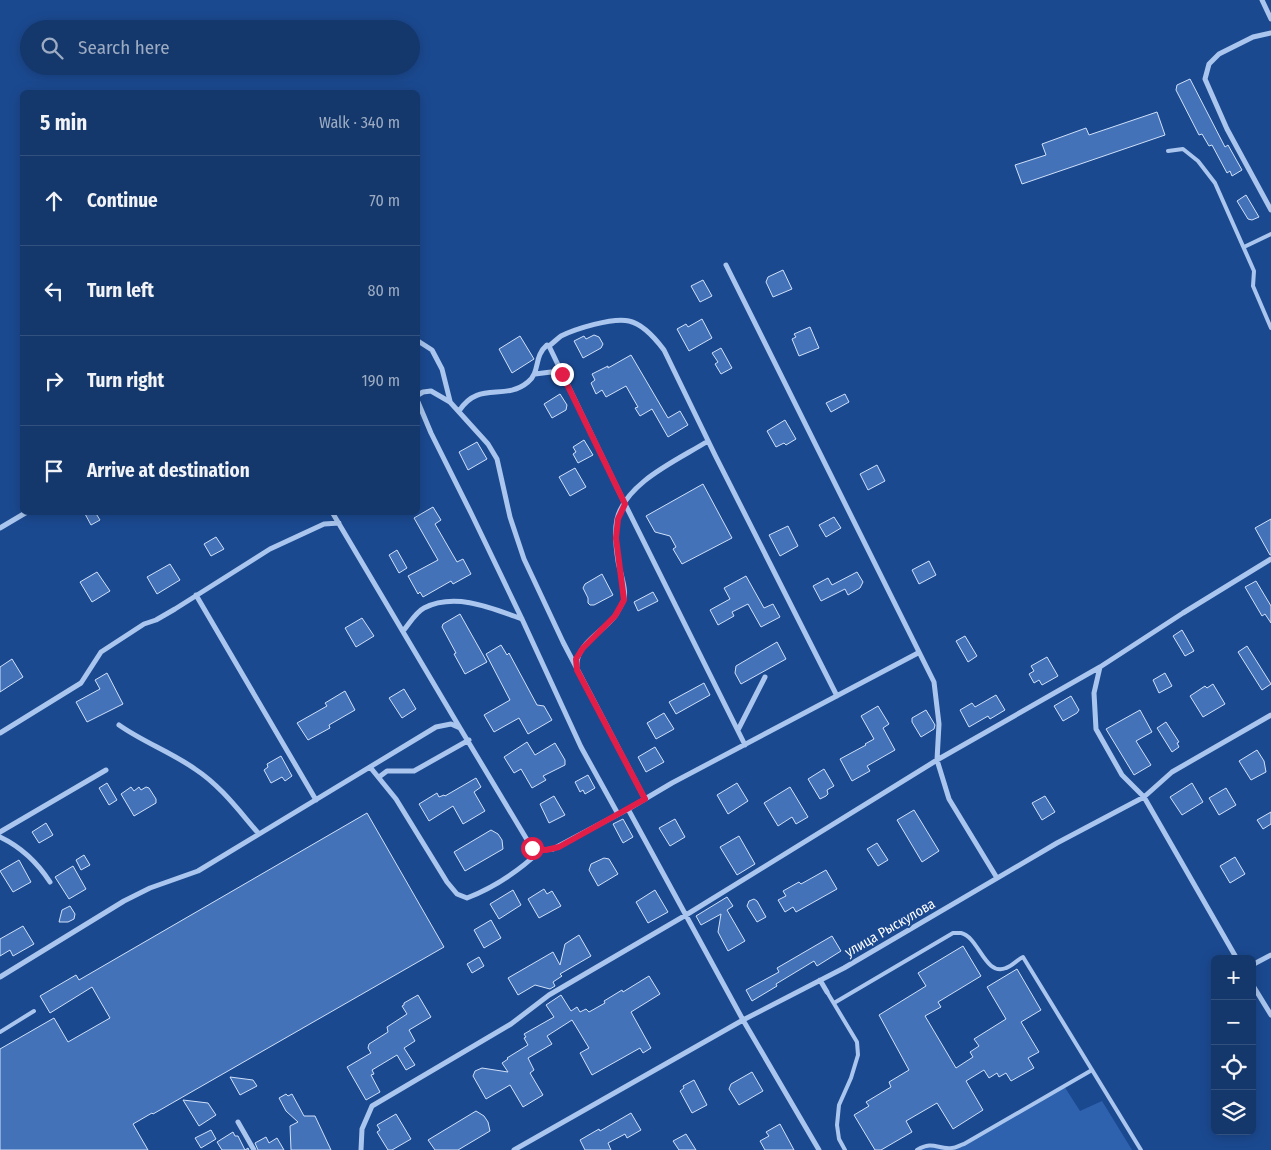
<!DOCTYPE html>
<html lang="en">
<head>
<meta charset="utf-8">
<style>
	:root { --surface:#14376c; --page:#1d3f72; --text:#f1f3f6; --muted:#9dacc2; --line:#33517f }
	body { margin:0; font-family:"Fira Sans Condensed",sans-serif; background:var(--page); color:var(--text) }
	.controls { position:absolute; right:15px; bottom:15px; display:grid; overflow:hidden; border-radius:8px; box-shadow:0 2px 12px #0003 }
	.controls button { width:45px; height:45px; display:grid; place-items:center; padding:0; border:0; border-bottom:1px solid var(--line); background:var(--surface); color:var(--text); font:25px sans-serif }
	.stop { position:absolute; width:15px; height:15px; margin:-11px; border:4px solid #e11d48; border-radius:50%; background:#fff }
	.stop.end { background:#e11d48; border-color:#fff; box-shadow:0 1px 5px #0008 }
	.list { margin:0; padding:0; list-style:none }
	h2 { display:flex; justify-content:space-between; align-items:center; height:65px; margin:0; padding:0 20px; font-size:21px }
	h2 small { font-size:16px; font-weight:400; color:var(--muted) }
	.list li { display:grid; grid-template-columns:32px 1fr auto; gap:15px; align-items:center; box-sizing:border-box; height:90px; padding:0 20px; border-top:1px solid var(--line) }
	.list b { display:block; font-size:19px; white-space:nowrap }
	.list em { font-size:16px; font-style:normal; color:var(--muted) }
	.icon { flex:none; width:28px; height:28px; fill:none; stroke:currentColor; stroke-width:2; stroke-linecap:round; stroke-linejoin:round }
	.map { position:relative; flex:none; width:1271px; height:1150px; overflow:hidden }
	.search { position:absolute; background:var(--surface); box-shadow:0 2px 12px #0003; left:20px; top:20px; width:400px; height:55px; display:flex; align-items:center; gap:12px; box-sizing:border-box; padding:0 18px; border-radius:28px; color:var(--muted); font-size:19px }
	.panel { position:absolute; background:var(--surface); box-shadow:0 2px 12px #0003; left:20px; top:90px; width:400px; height:425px; border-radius:8px }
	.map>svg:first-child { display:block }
	.green { fill:#2e62ae }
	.building { fill:#4472b8; stroke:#d0e1fa }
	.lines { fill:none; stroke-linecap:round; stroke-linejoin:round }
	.service { stroke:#aac6ee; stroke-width:4 }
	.minor { stroke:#aac6ee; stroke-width:5 }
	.route { stroke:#e11d48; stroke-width:6 }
	.labels { text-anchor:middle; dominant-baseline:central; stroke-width:4; stroke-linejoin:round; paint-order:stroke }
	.street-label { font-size:14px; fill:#fff; stroke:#1b4990 }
</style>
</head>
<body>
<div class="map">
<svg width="1271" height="1150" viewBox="0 0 1271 1150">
	<rect width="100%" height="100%" fill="#1b4990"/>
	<!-- green -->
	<path class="green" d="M1064,1086L1080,1111L1102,1101L1132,1150H917L924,1146L953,1148L964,1144Z"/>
	<!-- building -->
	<path class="building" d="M1190,79L1225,147L1228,145L1242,170L1232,176L1230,171L1227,173L1212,145L1209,146L1202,134L1199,135L1176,90L1177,85Z
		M1157,112L1165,135L1022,184L1015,165L1046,155L1042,144L1086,128L1089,135Z
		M1246,195L1259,217L1252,220L1248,219L1237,201Z
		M783,270L792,289L773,297L766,282L768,277Z
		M703,280L712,296L700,302L691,286Z
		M702,319L712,338L689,351L677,329L686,324L688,327Z
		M810,327L819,348L799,356L792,339L796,337L794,334Z
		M594,335L599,337L603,344L601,348L583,358L574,341L584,336L586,339Z
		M520,336L534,359L512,373L499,349Z
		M721,348L732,368L721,374L715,364L718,362L712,353Z
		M631,355L668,418L680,411L688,425L668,437L652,409L640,416L635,408L638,407L626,386L606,397L602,390L596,394L591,383L595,380L592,374L608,366V368Z
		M560,394L567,405L566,410L552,418L544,404Z
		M845,394L849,402L831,412L826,403Z
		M785,420L796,439L786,445L784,443L776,447L767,431Z
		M584,440L593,455L578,463L573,454L576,452L573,447Z
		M477,442L487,459L468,470L459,452Z
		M877,465L885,481L868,490L860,474Z
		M575,468L586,487L570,496L559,477Z
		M703,484L732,538L682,564L673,549L676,547L670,536L655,532L646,516Z
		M433,507L441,520L435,524L457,562L463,559L471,574L453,584L451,581L423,597L420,592L418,594L408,576L438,560L414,518Z
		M84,512H95L100,520L91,525Z
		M834,517L841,528L826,537L819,525Z
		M1271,519V555H1270L1255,528Z
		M788,526L798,546L780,556L769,535Z
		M216,537L224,549L211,556L204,544Z
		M397,550L407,568L399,573L389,555Z
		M929,561L936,575L919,584L912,570Z
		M170,564L180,580L157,594L147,577Z
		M97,572L110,591L92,602L80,582Z
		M857,572L863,582L860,588L848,595L845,589L821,601L813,586L828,578L832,585Z
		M602,574L613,595L594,605H590L588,603V598L583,588L585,584Z
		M746,576L764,608L773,604L780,617L761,627L748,604L732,612L734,616L718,625L710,610L730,599L724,588Z
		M1256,581L1271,606V623L1265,614L1262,616L1245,587Z
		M653,592L658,601L638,611L634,602Z
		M460,614L487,662L465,674L454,654L456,653L442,627L443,624Z
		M362,618L374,636L356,647L345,628Z
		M1182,630L1194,651L1185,656L1173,636Z
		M965,636L977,656L968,662L956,641Z
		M777,642L786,659L741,684L735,673L736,666Z
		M501,645L507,655L509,653L537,705L544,706L552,720L528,734L519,718L494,732L484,715L510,700L486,654Z
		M1247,646L1271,684L1262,690L1238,652Z
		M1047,657L1058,676L1042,685L1039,680L1034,683L1029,674L1034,671L1031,666Z
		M12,659L23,677L0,692V667Z
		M107,673L123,704L87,722L76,702L100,689L95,680Z
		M1165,673L1172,686L1159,693L1153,680Z
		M704,683L710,695L676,714L669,702Z
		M1213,684L1225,704L1203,717L1190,696L1205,686L1207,688Z
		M404,689L416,709L402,718L389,698Z
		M345,691L355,710L329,725L330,728L308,740L297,723L327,706L325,703Z
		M996,695L1005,710L990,719L988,716L969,727L960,710L972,703L975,707Z
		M1071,696L1079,710L1077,713L1063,721L1054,706Z
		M878,706L889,724L883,728L895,750L867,766L870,771L852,781L840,759L866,745L865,744L874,739L861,716Z
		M926,710L935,725L934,729L921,737L912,722V718Z
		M1140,710L1152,732L1136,741L1151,765L1134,775L1106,729Z
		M664,713L674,729L656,739L647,723Z
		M1166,722L1179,742L1177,743L1179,747L1172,752L1157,728Z
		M527,742L535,755L555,743L565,760V765L543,776L546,780L532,788L521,769L514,773L504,757Z
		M655,747L664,762L646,772L638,757Z
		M1257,750L1264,761L1266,772L1251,780L1239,761Z
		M281,756L292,776L285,781L282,777L271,783L264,770L268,767L267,764Z
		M824,769L834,786L827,790L828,794L826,796L820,799L808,779Z
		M588,775L595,788L585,794L583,790L580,792L575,782Z
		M476,778L481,787L474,792L485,811L463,824L453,806L429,821L419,804L437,793L439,797L444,795L445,796Z
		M107,783L117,800L109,805L99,788Z
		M737,783L748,801L728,814L717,795Z
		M1192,783L1203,802L1182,815L1170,797Z
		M131,787L134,791L139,787L141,790L146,787L149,788L156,799V803L134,816L121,794Z
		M790,787L808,817L796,824L792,817L778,826L764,803Z
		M1226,788L1236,805L1219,815L1209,798Z
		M554,796L565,815L549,823L540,804Z
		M1045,796L1055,812L1042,820L1032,803Z
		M914,810L939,851L922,862L897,820Z
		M1271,812V824L1263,829L1257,820Z
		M367,813L444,947L153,1114L152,1113L133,1124L148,1150H0V1049L54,1018L68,1042L110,1018L92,987L50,1013L40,996L76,975L79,980Z
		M623,819L633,837L623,843L613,824Z
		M675,819L685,837L670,846L659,828Z
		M46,823L53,835L39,843L32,832Z
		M491,830L498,834L502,840L503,849L465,871L454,852Z
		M739,836L755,864L737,875L720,847Z
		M877,843L888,860L878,866L867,849Z
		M84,855L90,865L81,870L76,860Z
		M1235,857L1245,874L1230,883L1220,866Z
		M604,858L609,859L618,874L598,886L589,870L591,864Z
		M19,860L31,882L13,892L0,871Z
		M73,866L86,889L69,899L55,877Z
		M826,870L837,889L796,912L793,907L785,912L778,900L786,896L783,891L799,882L801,884Z
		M544,889L547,894L552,891L561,906L539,918L528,899Z
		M513,890L521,905L499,919L490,904Z
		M655,890L668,912L648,923L636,902Z
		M727,897L733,906L727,910L745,941L728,951L718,932L721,914L701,925L696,916Z
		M754,899L757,901L766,917L757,922L747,906L749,901Z
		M70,906L75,914L74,919L68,922H59L62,910Z
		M491,920L501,938L484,948L474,930Z
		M23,926L34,944L13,956L10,950L0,956V939Z
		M579,935L591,956L560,974L562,976L553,982L555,986L550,989L535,985L518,995L508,978L553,952L560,965L565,944Z
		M832,936L841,951L817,966L814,961L776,984L777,986L752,1001L746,990L779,972L777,968Z
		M963,946L981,976L938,1002L941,1007L925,1016L956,1068L973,1057L970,1052L979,1046L974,1039L1006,1019L987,987L1017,969L1041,1010L1021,1022L1039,1052L1028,1058L1034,1068L1011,1081L1006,1073L999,1077L997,1073L989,1078L984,1070L966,1081L983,1110L953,1129L937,1103L906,1121L912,1132L881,1150H875L854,1115L869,1106L866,1102L891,1087L889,1082L909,1070L879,1015L926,986L918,973Z
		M479,957L484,966L472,973L467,964Z
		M649,976L660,994L631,1012L651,1048L643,1053L640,1048L592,1075L580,1053L589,1048L572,1020L547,1036L552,1044L528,1058L534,1070L530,1073L543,1095L523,1107L510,1085L486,1099L473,1076L475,1071L482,1068L508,1072L502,1063L508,1059L507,1058L528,1045L524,1038L526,1037L524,1034L554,1017L546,1005L561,995L571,1011L577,1007L580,1012L586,1009L589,1012L605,1003L604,1001L622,990L623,992Z
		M418,995L431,1017L409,1030L415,1041L404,1048L415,1065L406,1070L397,1055L372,1070L374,1074L371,1075L380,1092L366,1100L347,1067L371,1053L368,1048L369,1044L388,1032L387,1027L407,1014L402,1006L404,1005V1003Z
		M752,1072L763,1091L739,1105L729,1089L731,1084Z
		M230,1077L253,1080L257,1086L240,1095Z
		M694,1080L707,1105L692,1113L680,1091L684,1088L683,1086Z
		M286,1094L288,1096L292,1094L304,1116H315L331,1150H291L290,1126L298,1122L286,1111L279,1098Z
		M183,1100L208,1103L216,1115L199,1126Z
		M476,1111L484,1116L488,1122L490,1131L458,1150H435L428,1140Z
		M631,1113L641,1130L627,1138L625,1134L608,1143L611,1150H585L580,1140L599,1129L600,1131Z
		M396,1114L411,1139L392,1150H388L377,1132L380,1130L377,1125Z
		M780,1124L794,1150H765L760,1141L769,1136L766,1132Z
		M211,1130L216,1139L201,1148L195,1138Z
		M233,1132L235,1136H238L245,1150L248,1148L249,1150H222L217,1142Z
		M686,1134L696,1150H679L673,1141Z
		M266,1137L269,1143L277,1138L284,1150H258L255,1143Z"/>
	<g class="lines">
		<!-- service -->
		<path class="service" d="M1168,151L1183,149L1198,161L1215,183L1254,271L1253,286L1271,328
			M1244,247L1271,234
			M827,992L857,1042L858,1055L851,1078L839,1105L837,1125L839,1139L845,1150
			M834,1003L953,933C956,933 959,933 961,933C979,937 985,977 1006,968C1012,966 1017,960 1023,957L1141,1150
			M0,1032L34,1011
			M917,1150C933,1140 938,1150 952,1148C956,1148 960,1145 964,1144L1092,1070"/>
		<!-- minor -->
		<path class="minor" d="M1262,0L1271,19
			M1271,33L1253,37L1219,54L1209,64L1205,79L1227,129L1271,210
			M726,265L934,682L939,724L937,760L949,799L997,878
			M418,341L432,350L442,369L450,401
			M549,346L625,504L745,745
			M535,374L551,372L562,374
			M418,395L423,392L431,391L450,402L488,444L497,459L510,517L524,559L563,642L645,799
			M418,402L431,433L471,513L522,619L581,747L618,814
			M459,411C479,380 504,402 528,382C541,371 533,357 547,345L549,346C553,343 557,339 561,336C575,329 613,317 629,321C643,324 655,338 664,350L715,455L837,696
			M332,512L460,728
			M0,528L27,512
			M196,595L316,800
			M403,631C409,624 416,612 424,608C455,592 492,608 522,619
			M577,666C575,645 604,631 615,616C618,612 620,607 623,602C628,592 620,573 618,561C616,548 614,533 617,519C626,482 678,460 708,441
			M119,725C143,742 171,752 195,769C221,786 239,811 259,834
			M738,730L765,677
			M0,733L81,683L101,652L144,624L156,620L175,609L270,549L324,524L339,523
			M370,767L396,799L447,882L457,894L467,898C495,887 520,870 541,850
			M379,777L387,771H414L469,740
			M628,809L743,1020L819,1150
			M0,832L106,770
			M0,837C21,847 37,862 50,882
			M1237,959L1144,797L1122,775L1096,729L1094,693L1100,667L1183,613L1271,559
			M1252,965L1271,955
			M0,977L124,901L150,888L198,871L436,727L451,724L460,728L532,848L541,850L553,849L628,809L672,783L918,653
			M820,980L827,992
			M1252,984L1271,1015
			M238,1122L254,1150
			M361,1150L362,1129L372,1106L511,1024L549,995L686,915L937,760L1100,667
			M514,1150L743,1020L844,968L1057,843L1144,797L1172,772L1271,715"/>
	</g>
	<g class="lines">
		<!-- route -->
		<path class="route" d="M532,848L546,850L559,847L645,799L577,670L576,659L583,648L615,616L624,600L616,538L618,519L625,504L562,374"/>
	</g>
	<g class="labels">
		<!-- street labels -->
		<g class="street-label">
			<text transform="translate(890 928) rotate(-30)">улица Рыскулова</text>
		</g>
	</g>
</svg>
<div class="controls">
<button>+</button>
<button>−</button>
<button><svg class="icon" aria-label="locate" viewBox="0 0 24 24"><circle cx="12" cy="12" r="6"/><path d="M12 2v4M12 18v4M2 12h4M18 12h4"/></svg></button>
<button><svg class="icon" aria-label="layers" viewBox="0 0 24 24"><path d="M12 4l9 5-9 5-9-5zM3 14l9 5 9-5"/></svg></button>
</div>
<div class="stop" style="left:532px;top:848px"></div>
<div class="stop end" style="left:562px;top:374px"></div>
<div class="search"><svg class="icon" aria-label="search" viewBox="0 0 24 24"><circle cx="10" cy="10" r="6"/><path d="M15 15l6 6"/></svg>Search here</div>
<section class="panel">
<h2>5 min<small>Walk · 340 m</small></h2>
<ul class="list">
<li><svg class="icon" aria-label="ahead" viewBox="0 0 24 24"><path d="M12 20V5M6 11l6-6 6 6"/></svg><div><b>Continue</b></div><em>70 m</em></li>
<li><svg class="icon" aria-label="left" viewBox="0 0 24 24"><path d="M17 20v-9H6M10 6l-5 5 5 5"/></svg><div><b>Turn left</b></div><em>80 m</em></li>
<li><svg class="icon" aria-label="right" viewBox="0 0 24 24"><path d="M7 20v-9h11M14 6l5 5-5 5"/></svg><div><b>Turn right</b></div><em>190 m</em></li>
<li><svg class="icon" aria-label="arrive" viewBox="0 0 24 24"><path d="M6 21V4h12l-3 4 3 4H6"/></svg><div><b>Arrive at destination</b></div></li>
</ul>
</section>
</div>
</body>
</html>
